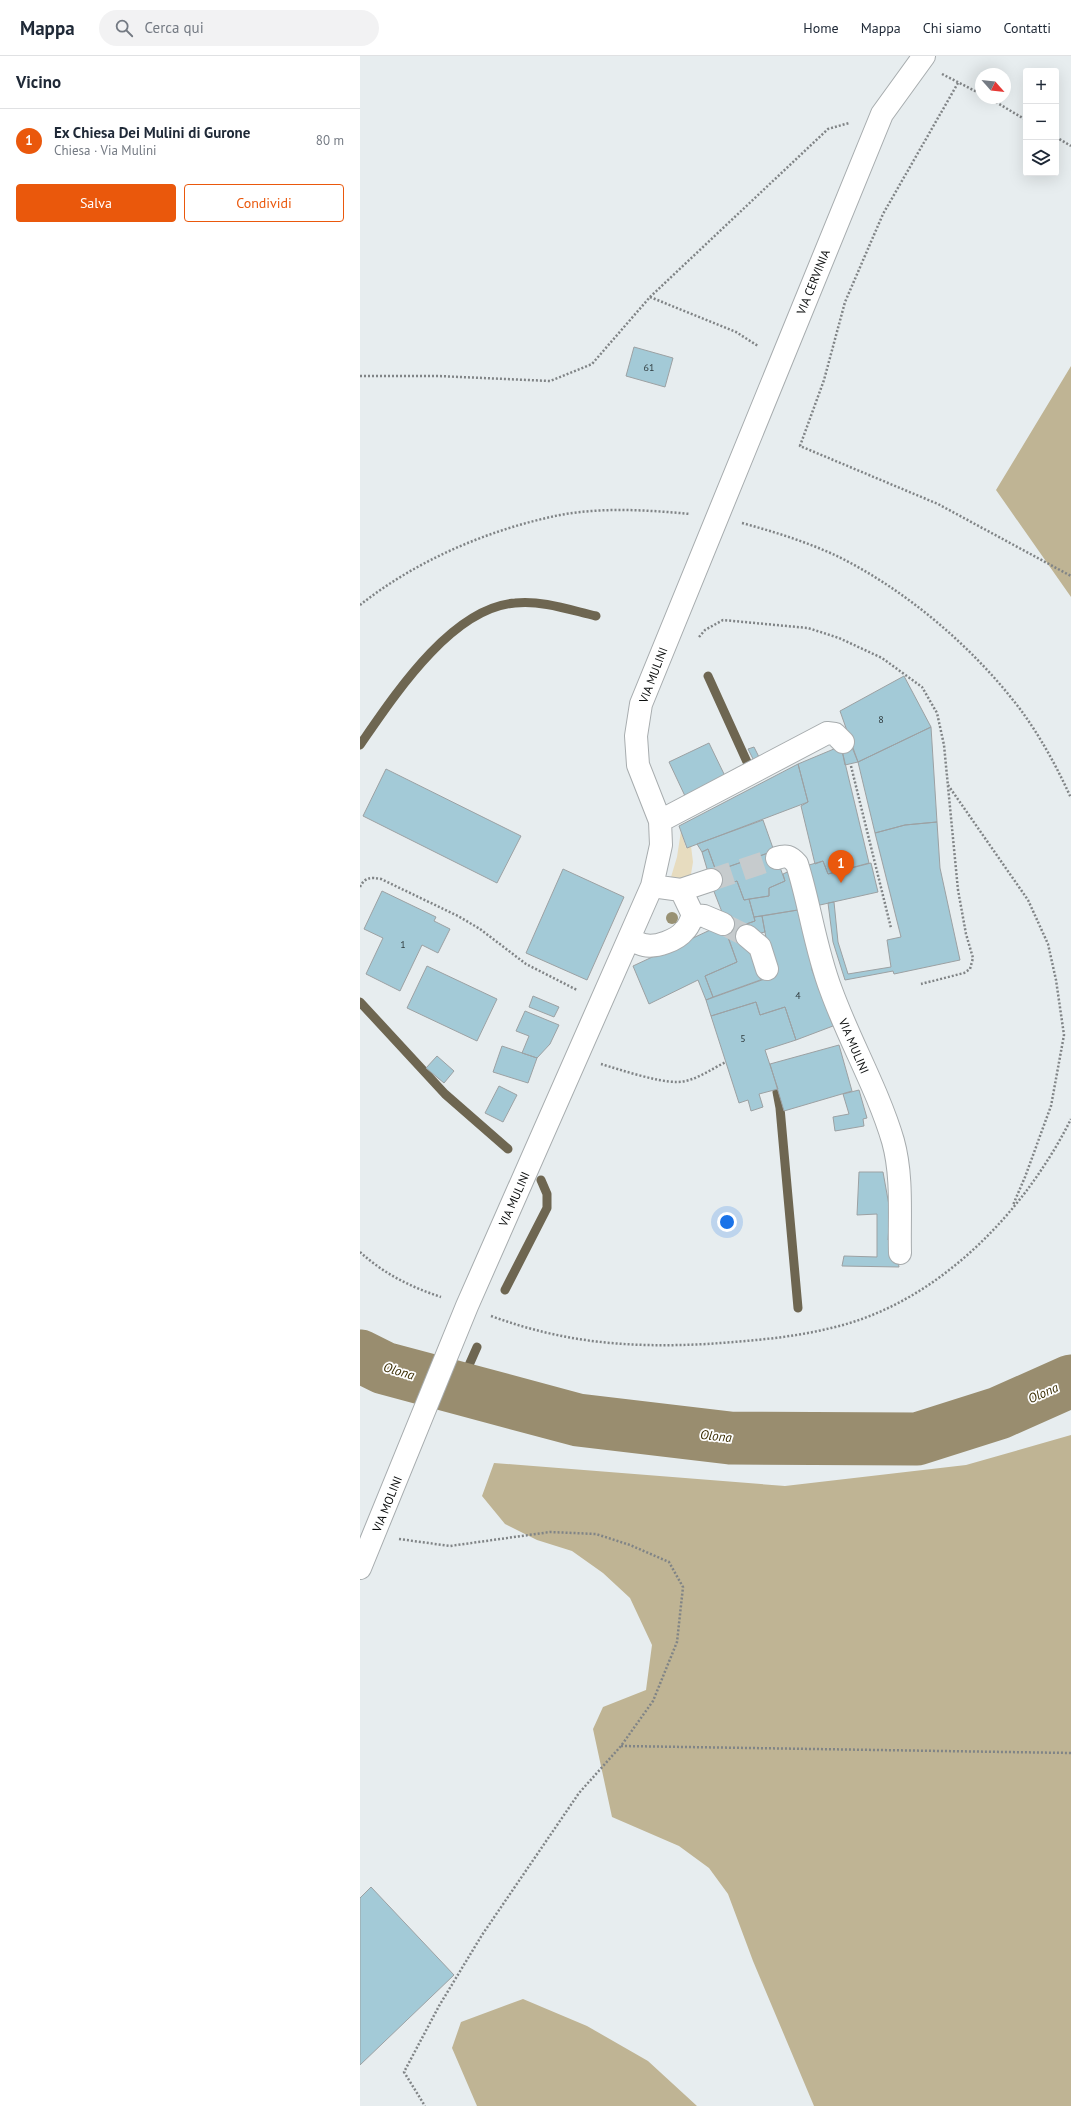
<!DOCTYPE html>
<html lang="it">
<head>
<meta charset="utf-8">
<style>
	:root { --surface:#fff; --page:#f2f2f3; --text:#1f2937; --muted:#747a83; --line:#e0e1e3; --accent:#ea580c }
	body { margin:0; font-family:"PT Sans",sans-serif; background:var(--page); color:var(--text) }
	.controls { position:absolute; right:12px; top:12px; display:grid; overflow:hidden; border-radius:4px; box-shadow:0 4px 16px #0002 }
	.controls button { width:36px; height:36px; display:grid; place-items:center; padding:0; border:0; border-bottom:1px solid var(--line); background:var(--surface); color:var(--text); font:20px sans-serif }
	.compass { position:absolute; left:615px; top:12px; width:36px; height:36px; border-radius:50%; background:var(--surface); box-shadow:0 4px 16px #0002; rotate:117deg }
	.you { position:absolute; left:367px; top:1166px; width:14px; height:14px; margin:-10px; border:3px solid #fff; border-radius:50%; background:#1a73e8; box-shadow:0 0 0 6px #1a73e833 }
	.badge { display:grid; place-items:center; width:26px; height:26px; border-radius:50%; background:var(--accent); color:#fff; font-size:13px; font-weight:700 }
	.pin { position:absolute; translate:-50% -33px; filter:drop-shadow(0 1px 2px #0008) }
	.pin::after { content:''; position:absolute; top:21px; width:14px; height:12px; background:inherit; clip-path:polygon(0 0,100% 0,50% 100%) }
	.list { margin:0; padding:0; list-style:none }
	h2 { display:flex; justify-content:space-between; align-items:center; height:52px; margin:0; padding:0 16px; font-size:17px }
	h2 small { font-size:13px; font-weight:400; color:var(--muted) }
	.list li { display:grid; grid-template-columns:26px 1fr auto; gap:12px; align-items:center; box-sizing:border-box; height:64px; padding:0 16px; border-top:1px solid var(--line) }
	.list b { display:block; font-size:15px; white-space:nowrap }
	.list p { margin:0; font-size:13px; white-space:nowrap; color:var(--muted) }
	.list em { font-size:13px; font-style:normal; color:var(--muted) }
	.actions { display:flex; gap:8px; padding:12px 16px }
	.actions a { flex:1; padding:9px 0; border:1px solid var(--accent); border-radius:4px; text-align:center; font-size:14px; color:var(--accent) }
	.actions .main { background:var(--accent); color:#fff }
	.icon { flex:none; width:22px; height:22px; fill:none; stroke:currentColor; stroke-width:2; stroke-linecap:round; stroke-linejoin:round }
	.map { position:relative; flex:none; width:711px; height:2050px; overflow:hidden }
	header { display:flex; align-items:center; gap:24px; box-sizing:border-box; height:56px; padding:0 20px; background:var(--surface); border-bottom:1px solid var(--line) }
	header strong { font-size:19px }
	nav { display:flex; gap:22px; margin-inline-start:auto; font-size:14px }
	.search { width:280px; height:36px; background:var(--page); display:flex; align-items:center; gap:10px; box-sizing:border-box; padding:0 14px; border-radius:22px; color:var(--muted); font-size:15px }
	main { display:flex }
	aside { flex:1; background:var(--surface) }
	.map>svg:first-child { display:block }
	.green { fill:#e7dcbf }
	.forest { fill:#bfb494 }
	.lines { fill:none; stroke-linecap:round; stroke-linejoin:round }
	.stream { stroke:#6e6651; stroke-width:9 }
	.river { stroke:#998d6f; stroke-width:53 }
	.building { fill:#a3cad7; stroke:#9ca1a3 }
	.street-tunnel { stroke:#c6cbcd; stroke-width:22; stroke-dasharray:22 11; stroke-linecap:butt }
	.street-casing { stroke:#a7acae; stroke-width:24 }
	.path { stroke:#808486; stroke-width:2.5; stroke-dasharray:2 2; stroke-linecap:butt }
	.street { stroke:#fff; stroke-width:22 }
	.tree { fill:#989173 }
	.labels { text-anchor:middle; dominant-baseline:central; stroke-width:3.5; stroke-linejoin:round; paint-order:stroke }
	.number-label { font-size:10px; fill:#303c3f }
	.street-label { font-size:12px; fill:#0a0c0c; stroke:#fff }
	.water-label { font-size:13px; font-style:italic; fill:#3b2e03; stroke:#fff }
</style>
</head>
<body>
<header>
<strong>Mappa</strong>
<div class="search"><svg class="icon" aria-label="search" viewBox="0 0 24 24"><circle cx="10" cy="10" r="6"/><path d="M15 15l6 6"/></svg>Cerca qui</div>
<nav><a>Home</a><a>Mappa</a><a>Chi siamo</a><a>Contatti</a></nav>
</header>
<main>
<aside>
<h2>Vicino<small></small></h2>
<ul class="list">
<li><span class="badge">1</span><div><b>Ex Chiesa Dei Mulini di Gurone</b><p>Chiesa · Via Mulini</p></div><em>80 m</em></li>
</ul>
<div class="actions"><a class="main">Salva</a><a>Condividi</a></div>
</aside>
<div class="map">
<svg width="711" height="2050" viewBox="0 0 711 2050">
	<rect width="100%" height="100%" fill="#e7edef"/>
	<!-- green -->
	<path class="green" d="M321,775L326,792L331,790L333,806L330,824L319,825L311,821L317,801Z"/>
	<!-- forest -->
	<path class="forest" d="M711,310V541L636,434Z
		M711,1379V2050H454L393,1905L368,1838L349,1812L319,1790L252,1761L233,1673L243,1651L286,1634L292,1589L270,1542L243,1517L212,1495L177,1484L145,1468L122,1440L134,1407L425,1430L606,1409Z
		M163,1943L227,1970L288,2005L337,2050H117L92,1992L101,1966Z"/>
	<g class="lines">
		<!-- stream -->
		<path class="stream" d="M348,620L388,708
			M0,689C34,640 91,552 155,547C182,544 210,554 236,560
			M0,946L85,1038L148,1093
			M417,1036L420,1052L438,1252
			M145,1234L187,1152V1138L181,1124
			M99,1332L117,1291"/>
		<!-- river -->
		<path class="river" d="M0,1300L24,1312L218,1364L370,1382L557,1383L639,1357L711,1325"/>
	</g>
	<!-- building -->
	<path class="building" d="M274,291L313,302L305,331L266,320Z
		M544,620L571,671L498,706L480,655Z
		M571,671L577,766L545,769L515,777L498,706Z
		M489,684L498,706L485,709L481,690Z
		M349,687L365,720L325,740L309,706Z
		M481,690L509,807L468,818L463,805L455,808L441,750L448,746L438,708Z
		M394,691L400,703L394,705L388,693Z
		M438,708L448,746L327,792L319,770Z
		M26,713L161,780L137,827L3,760Z
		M403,764L414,795L356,815L348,793L342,796L337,788Z
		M577,766L580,812L600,904L534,918L533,915L485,924L473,886L468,847L474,846L478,886L488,918L531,911L527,884L541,881L515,777L545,769Z
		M348,793L356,815L414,795L425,825L409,832V840L384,844L377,825L353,833L342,796Z
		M463,805L468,818L511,807L518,836L451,851L442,811Z
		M203,813L264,841L227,924L166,897Z
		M434,813L444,853L394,861L389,843L409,840V832L425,825L423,818Z
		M377,825L384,844L389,843L395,865L369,874L353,833Z
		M22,835L76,861L74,865L90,873L78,897L62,889L40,935L6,918L23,882L4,873Z
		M444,853L452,914L473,970L436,984L425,951L400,959L396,946L351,960L346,944L413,920L402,860Z
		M402,860L405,876L387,880L403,923L353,941L345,920L377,906L366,875L395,865L394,861Z
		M363,868L377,906L345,920L353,941L346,944L338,924L289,948L273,910Z
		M67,910L137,943L117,985L47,952Z
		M173,940L199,951L194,961L169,951Z
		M396,946L400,959L425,951L436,984L405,994L418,1033L399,1038L403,1051L391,1055L388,1044L379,1047L351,960Z
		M165,955L199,969L190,988L177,1002L162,997L169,980L156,975Z
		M479,989L492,1035L424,1055L410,1008Z
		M142,990L177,1002L168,1027L133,1016Z
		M77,1000L94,1015L84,1027L66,1012Z
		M139,1030L157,1039L143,1066L125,1057Z
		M499,1034L507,1062L503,1063L504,1070L475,1075L473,1061L489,1058L483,1038Z
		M499,1116H523L530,1155L528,1184H534L539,1211L482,1210L484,1200L517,1201V1158L497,1159Z
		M11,1831L94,1919L0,2009V1842Z"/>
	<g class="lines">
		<!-- street-tunnel -->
		<path class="street-tunnel" d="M351,824L417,802
			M363,868L387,880"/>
		<defs>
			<path id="street" d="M300,765L467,677L475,678L483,686
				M417,802C426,799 430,800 437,808C450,849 455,892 471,934C489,984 518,1034 533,1085C543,1121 539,1161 540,1197
				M321,834L351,824
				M333,859L344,860L363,868
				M387,880L400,891L407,913
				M270,883C274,885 279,888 284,889C296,892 317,884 324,875C329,871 331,864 333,859L321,834L292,830
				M0,1512L107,1250L292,830L301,789L300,765L278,709L276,680L281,648L522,58L564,0"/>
		</defs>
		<!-- street casing -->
		<use href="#street" class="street-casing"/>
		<!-- path -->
		<path class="path" d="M582,18L621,38
			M598,27L523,158L485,246L464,324L440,390L578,448L711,520
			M629,42L666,64
			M696,81L711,90
			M290,241L376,276L398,290
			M0,320H78L190,325L232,308L290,241L468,73L489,67
			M382,467C415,476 447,486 477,500C546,534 613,591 660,653C680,680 697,711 711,742
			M0,549C57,504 130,473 200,459C243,451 288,454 330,458
			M339,581L345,574L363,564L448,572L479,582L522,602L562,631L577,657L584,689L598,834L606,878L613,902L610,913L604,917L561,928
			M491,710L531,872
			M588,729L668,844L688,888L696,924L704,979L691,1050L665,1121L653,1149
			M0,831C5,821 11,821 21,823L98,860L120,873L166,908L217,934
			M241,1008C261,1014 297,1026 317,1026C334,1026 351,1013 366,1006
			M0,1196C24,1218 51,1231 81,1241
			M131,1260C205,1287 269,1292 347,1288C388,1285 431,1282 471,1272C577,1248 664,1157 711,1063
			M39,1483L90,1490L190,1476L236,1478L270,1489L309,1506L323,1531L317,1586L293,1645L261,1690L219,1737L122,1879L79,1950L44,2016L65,2050
			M261,1690L711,1697"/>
		<!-- street -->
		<use href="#street" class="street"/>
	</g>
	<!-- trees -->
	<circle class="tree" cx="312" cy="862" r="6"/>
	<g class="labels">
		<!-- number labels -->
		<g class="number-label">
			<text x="289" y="311">61</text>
			<text x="521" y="663">8</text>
			<text x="43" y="888">1</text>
			<text x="438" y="939">4</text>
			<text x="383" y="982">5</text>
		</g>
		<!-- street labels -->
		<g class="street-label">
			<text transform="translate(453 226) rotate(-68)">VIA CERVINIA</text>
			<text transform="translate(293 619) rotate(-69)">VIA MULINI</text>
			<text transform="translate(494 990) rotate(67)">VIA MULINI</text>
			<text transform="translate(154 1143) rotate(-66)">VIA MULINI</text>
			<text transform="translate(27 1448) rotate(-68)">VIA MOLINI</text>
		</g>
		<!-- water labels -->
		<g class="water-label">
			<text transform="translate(39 1315) rotate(17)">Olona</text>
			<text transform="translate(683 1337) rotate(-24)">Olona</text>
			<text transform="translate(356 1380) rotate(6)">Olona</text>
		</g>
	</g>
</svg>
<div class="controls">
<button>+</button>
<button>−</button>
<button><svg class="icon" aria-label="layers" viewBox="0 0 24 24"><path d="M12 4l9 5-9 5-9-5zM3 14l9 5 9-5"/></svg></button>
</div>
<svg class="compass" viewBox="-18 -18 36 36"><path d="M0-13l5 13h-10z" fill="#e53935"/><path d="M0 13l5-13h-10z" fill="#747a83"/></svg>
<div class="you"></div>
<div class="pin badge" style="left:481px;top:827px">1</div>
</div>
</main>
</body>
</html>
